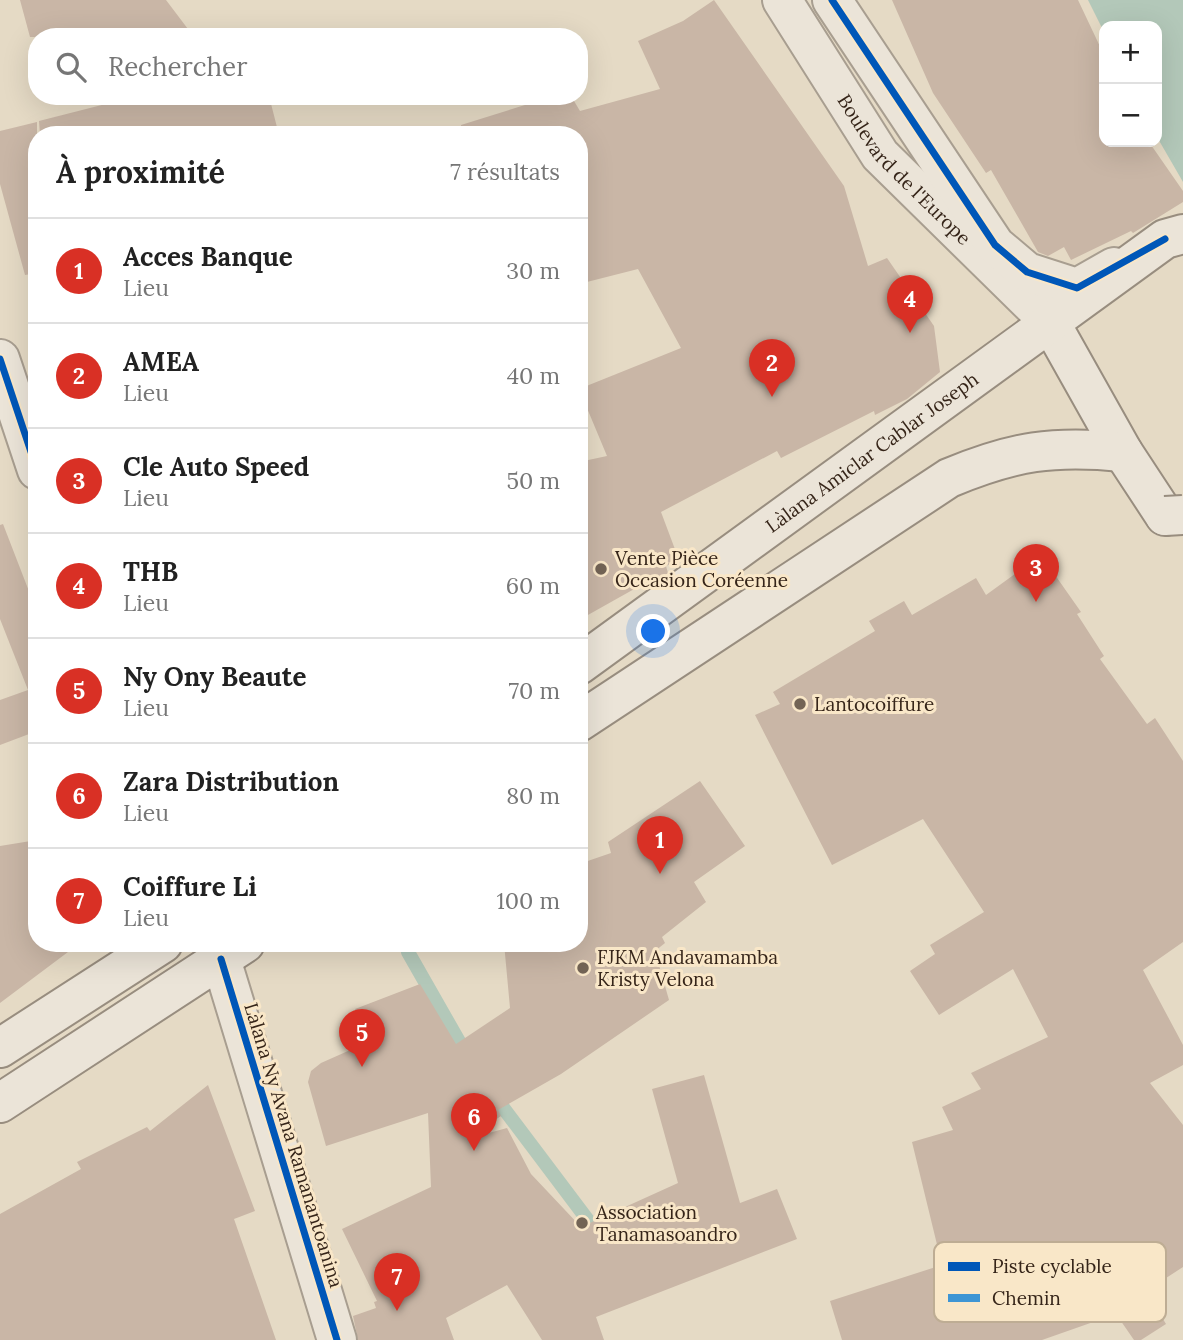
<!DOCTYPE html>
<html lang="fr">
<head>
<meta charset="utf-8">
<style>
	:root { --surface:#fff; --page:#f6f6f6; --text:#222; --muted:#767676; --line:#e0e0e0; --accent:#d93025 }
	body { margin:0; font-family:Lora,serif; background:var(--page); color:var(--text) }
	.controls { position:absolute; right:21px; top:21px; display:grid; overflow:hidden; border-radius:14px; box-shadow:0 7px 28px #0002 }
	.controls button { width:63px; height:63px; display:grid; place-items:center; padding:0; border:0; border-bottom:2px solid var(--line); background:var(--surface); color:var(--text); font:35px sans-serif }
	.you { position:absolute; left:654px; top:632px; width:24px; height:24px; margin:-18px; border:5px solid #fff; border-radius:50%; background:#1a73e8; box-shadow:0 0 0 10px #1a73e833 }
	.badge { display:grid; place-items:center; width:46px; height:46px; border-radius:50%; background:var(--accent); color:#fff; font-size:23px; font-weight:700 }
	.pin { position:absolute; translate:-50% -58px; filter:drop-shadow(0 2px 4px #0008) }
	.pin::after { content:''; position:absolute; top:37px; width:24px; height:21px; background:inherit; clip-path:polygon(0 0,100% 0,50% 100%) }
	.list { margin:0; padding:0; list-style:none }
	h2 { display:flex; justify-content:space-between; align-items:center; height:91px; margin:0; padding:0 28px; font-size:30px }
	h2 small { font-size:23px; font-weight:400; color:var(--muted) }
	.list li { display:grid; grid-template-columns:46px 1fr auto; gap:21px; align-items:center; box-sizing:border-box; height:105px; padding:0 28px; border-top:2px solid var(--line) }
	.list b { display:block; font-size:26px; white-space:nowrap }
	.list p { margin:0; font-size:23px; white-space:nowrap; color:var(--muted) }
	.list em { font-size:23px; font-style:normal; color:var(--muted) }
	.icon { flex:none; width:38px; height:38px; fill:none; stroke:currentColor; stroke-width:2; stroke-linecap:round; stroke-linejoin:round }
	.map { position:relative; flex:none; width:1183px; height:1340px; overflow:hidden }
	.search { position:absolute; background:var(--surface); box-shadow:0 7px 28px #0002; left:28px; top:28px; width:560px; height:77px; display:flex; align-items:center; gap:18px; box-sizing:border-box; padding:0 24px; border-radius:28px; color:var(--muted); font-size:26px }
	.panel { position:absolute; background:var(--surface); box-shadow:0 7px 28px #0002; left:28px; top:126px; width:560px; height:826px; border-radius:28px }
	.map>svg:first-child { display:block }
	.water { fill:#b3c8b9 }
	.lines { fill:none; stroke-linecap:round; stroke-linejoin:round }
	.stream { stroke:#b3c8b9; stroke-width:14 }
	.building { fill:#c9b6a6 }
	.minor-casing { stroke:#a89e90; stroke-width:42 }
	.tertiary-casing { stroke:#a89e90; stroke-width:42 }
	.secondary-casing { stroke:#988d7f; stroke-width:42 }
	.minor { stroke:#ebe4d8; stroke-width:38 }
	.tertiary { stroke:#ebe4d8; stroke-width:38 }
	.secondary { stroke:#ebe4d8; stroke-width:38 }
	.secondary-bridge-casing { stroke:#988d7f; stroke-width:42; stroke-linecap:butt }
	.secondary-bridge { stroke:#ebe4d8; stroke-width:38 }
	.quiet { stroke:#3e95d4; stroke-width:5; stroke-dasharray:10 5; stroke-linecap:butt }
	.cycleway-casing { stroke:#f9e7c8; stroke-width:11 }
	.cycleway { stroke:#0057b8; stroke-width:7 }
	.poi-dot { fill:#736455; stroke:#f9e7c8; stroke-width:2.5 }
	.labels { text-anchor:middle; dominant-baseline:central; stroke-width:6; stroke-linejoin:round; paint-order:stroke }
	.street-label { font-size:19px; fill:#362519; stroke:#f9e7c8 }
	.poi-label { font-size:19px; fill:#362519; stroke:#f9e7c8; text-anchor:start }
	.key { fill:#f9e7c8; stroke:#bead94; stroke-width:2 }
	.key-label { font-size:19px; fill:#362519 }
</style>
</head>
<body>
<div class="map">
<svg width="1183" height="1340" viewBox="0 0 1183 1340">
	<rect width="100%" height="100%" fill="#e5dac5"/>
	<!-- water -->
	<path class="water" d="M1088,0H1183V182L1157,137V26H1104V32Z"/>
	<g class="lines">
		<!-- stream -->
		<path class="stream" d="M408,952L469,1059
			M492,1093L590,1223"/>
	</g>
	<!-- building -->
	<path class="building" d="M20,0H166L194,37H30Z
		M714,0L844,186L868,266L887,258L934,326L940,372L907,399L875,415L874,411L781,458L777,451L661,512L679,560L666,566L668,573L661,579L636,588L579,620V462L607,456L579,389L681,348L638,269L579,284V135H462L461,125L554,96H571L580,111L660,89L638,41L683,21Z
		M892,0H1078L1104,55V142H1149L1183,191V202L1133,233L1131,231L1071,260L1064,247L1048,256L1038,252L991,170L986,173L933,93Z
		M137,96H269L279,135H40L39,121Z
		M37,122V273L25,275L0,184V131Z
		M3,524L37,612V731L0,745V700L28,690L0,619V525Z
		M1041,555L1081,612L1077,614L1104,656L1100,659L1147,724L1155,718L1183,761V942L1143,970L1183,1045V1065L1150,1083L1183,1125V1267L1146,1291L1166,1324L1141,1340H1134L1116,1314L1042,1340H842L830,1301L942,1265L912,1142L953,1130L942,1107L981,1089L971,1073L1048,1037L1013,969L939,1015L910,971L935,954L930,945L984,912L923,819L832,865L755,715L780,704L773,692L875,631L869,621L904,601L912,615L976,578L986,595Z
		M700,781L745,846L694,882L706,902L662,937L665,943L655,951L669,1000L561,1074L498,1110L501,1116L467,1139L507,1128L531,1174L581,1227L678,1183L652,1089L704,1075L740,1203L777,1189L797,1239L596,1317L604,1340H542L507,1285L446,1318L454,1340H358L353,1316L376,1308L374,1302L377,1301L342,1229L431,1187L428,1113L326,1146L308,1082L311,1071L321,1063L366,1043L355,1009L420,984L456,1044L510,1008L504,943H579V864L611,853L608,842Z
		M37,840V943H80L0,1003V846Z
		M208,1085L255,1211L234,1219L276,1340H0V1214L81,1169L77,1162L147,1127L150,1131Z"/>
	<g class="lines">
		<defs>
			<path id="minor" d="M0,359L37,470
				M221,959L337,1340"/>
			<g id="tertiary">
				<path id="s1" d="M782,0L880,155L1050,322"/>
				<path d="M832,0L995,245L1027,272L1077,288L1114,267"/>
			</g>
			<g id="secondary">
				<path d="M1050,322L1123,452L1165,516"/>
				<path id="s2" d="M579,665L1165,239L1183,234"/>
				<path d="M579,722L949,478C1014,451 1053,445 1123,452"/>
				<path d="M0,1048L163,943"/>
				<path d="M0,1103L245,943"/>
			</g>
		</defs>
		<!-- minor casing -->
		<use href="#minor" class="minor-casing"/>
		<!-- tertiary casing -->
		<use href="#tertiary" class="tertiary-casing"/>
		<!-- secondary casing -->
		<use href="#secondary" class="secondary-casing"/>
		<!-- minor -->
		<use href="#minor" class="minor"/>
		<!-- tertiary -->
		<use href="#tertiary" class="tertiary"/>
		<!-- secondary -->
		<use href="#secondary" class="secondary"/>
		<defs>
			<path id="secondary-bridge" d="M1165,516L1183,515"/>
		</defs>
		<!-- secondary-bridge casing -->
		<use href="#secondary-bridge" class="secondary-bridge-casing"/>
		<!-- secondary-bridge -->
		<use href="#secondary-bridge" class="secondary-bridge"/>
		<!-- quiet -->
		<path class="quiet" d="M30,813H37"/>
		<defs>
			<path id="cycleway" d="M832,0L995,245L1027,272L1077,288L1165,239
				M0,359L37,470
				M221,959L337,1340"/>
		</defs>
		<!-- cycleway casing -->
		<use href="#cycleway" class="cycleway-casing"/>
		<!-- cycleway -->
		<use href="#cycleway" class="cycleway"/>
	</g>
	<!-- markers -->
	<g class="poi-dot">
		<circle cx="601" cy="569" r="7"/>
		<circle cx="800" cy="704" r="7"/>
		<circle cx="583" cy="968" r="7"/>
		<circle cx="582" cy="1223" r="7"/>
	</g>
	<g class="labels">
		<!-- street labels -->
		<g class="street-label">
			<text stroke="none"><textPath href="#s1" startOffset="210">Boulevard de l'Europe</textPath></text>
			<text stroke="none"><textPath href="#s2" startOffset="362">Làlana Amiclar Cablar Joseph</textPath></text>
			<text transform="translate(294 1145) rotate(73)">Làlana Ny Avana Ramanantoanina</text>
		</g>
		<!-- poi labels -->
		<g class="poi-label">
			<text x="615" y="558">Vente Pièce<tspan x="615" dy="22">Occasion Coréenne</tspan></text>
			<text x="814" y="704">Lantocoiffure</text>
			<text x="597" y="957">FJKM Andavamamba<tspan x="597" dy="22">Kristy Velona</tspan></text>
			<text x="596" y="1212">Association<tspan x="596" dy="22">Tanamasoandro</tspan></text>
		</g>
	</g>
	<!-- legend -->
	<rect x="934" y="1242" width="232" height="80" rx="10" class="key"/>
	<rect x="948" y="1262" width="32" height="9" fill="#0057b8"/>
	<rect x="948" y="1294" width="32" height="8" fill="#3e95d4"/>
	<g class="key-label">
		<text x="992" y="1273">Piste cyclable</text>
		<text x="992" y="1305">Chemin</text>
	</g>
</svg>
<div class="controls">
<button>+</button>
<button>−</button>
</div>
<div class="you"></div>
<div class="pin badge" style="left:660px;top:874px">1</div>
<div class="pin badge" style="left:772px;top:397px">2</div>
<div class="pin badge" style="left:1036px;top:602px">3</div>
<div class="pin badge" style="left:910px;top:333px">4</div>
<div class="pin badge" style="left:362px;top:1067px">5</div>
<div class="pin badge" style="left:474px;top:1151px">6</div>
<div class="pin badge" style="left:397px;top:1311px">7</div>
<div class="search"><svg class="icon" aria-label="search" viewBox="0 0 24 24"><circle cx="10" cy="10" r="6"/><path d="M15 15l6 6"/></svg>Rechercher</div>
<section class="panel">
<h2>À proximité<small>7 résultats</small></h2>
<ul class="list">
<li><span class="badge">1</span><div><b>Acces Banque</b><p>Lieu</p></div><em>30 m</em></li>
<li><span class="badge">2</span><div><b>AMEA</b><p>Lieu</p></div><em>40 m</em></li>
<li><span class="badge">3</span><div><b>Cle Auto Speed</b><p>Lieu</p></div><em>50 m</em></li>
<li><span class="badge">4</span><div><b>THB</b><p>Lieu</p></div><em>60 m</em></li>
<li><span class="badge">5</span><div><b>Ny Ony Beaute</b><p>Lieu</p></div><em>70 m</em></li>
<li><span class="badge">6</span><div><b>Zara Distribution</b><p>Lieu</p></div><em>80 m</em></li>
<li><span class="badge">7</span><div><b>Coiffure Li</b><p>Lieu</p></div><em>100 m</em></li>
</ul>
</section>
</div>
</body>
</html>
